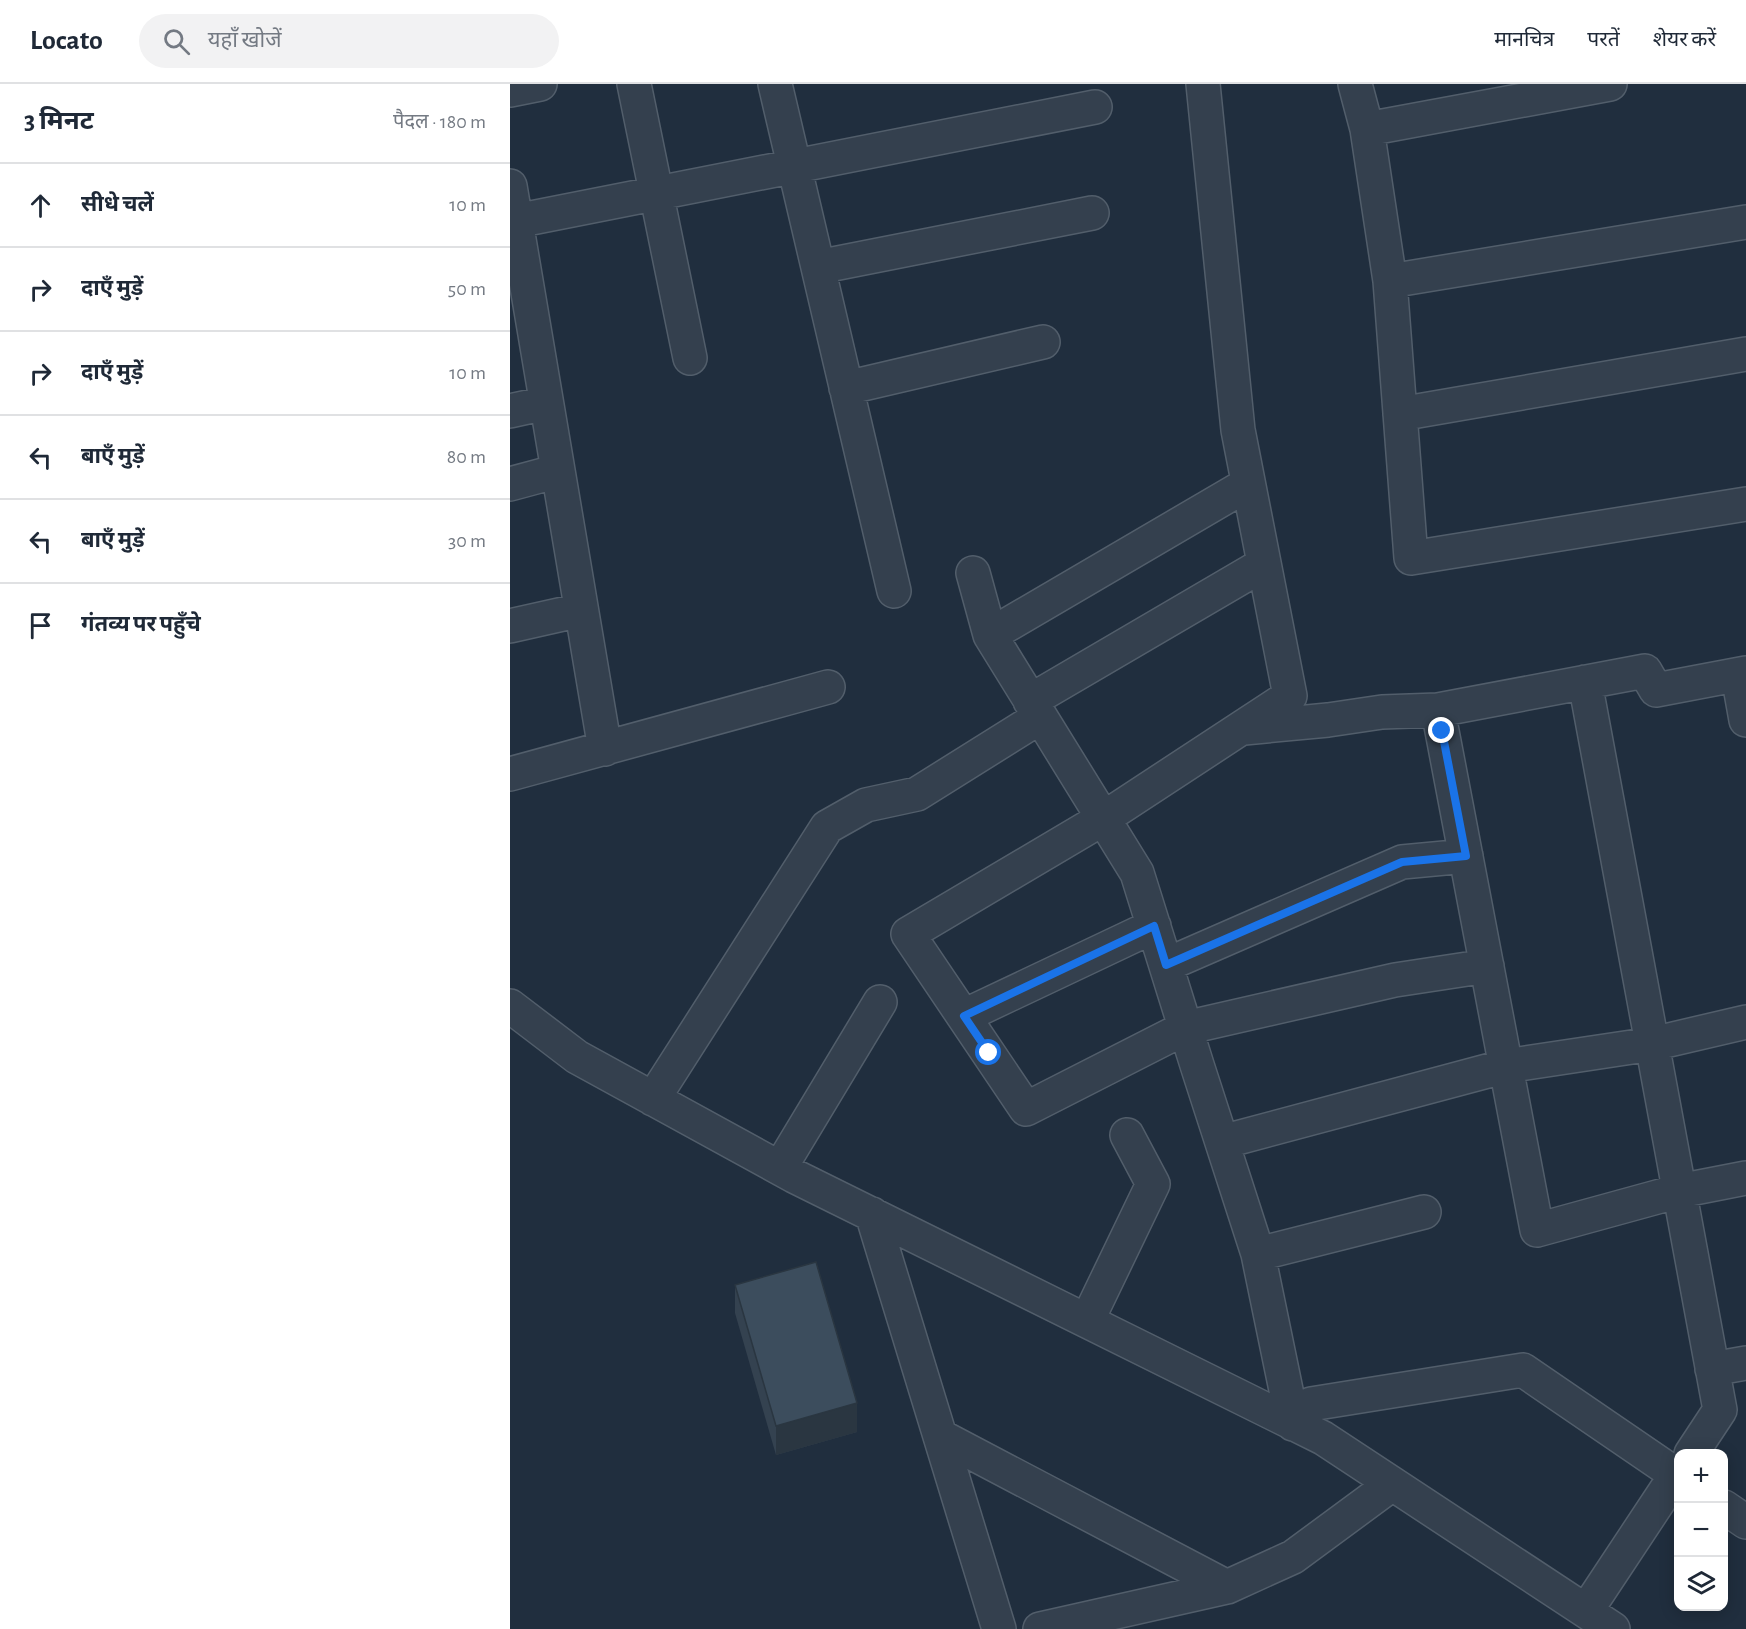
<!DOCTYPE html>
<html lang="hi">
<head>
<meta charset="utf-8">
<style>
	:root { --surface:#fff; --page:#f2f2f3; --text:#1f2937; --muted:#747a83; --line:#e0e1e3 }
	body { margin:0; font-family:"Alegreya Sans","Noto Sans Devanagari",sans-serif; background:var(--page); color:var(--text) }
	.controls { position:absolute; right:18px; bottom:18px; display:grid; overflow:hidden; border-radius:12px; box-shadow:0 3px 15px #0003 }
	.controls button { width:54px; height:54px; display:grid; place-items:center; padding:0; border:0; border-bottom:2px solid var(--line); background:var(--surface); color:var(--text); font:30px sans-serif }
	.stop { position:absolute; width:18px; height:18px; margin:-14px; border:4px solid #1a73e8; border-radius:50%; background:#fff }
	.stop.end { background:#1a73e8; border-color:#fff; box-shadow:0 2px 6px #0008 }
	.list { margin:0; padding:0; list-style:none }
	h2 { display:flex; justify-content:space-between; align-items:center; height:78px; margin:0; padding:0 24px; font-size:26px }
	h2 small { font-size:20px; font-weight:400; color:var(--muted) }
	.list li { display:grid; grid-template-columns:39px 1fr auto; gap:18px; align-items:center; box-sizing:border-box; height:84px; padding:0 24px; border-top:2px solid var(--line) }
	.list b { display:block; font-size:22px; white-space:nowrap }
	.list em { font-size:20px; font-style:normal; color:var(--muted) }
	.icon { flex:none; width:33px; height:33px; fill:none; stroke:currentColor; stroke-width:2; stroke-linecap:round; stroke-linejoin:round }
	.map { position:relative; flex:none; width:1236px; height:1545px; overflow:hidden }
	header { display:flex; align-items:center; gap:36px; box-sizing:border-box; height:84px; padding:0 30px; background:var(--surface); border-bottom:2px solid var(--line) }
	header strong { font-size:28px }
	nav { display:flex; gap:33px; margin-inline-start:auto; font-size:21px }
	.search { width:420px; height:54px; background:var(--page); display:flex; align-items:center; gap:15px; box-sizing:border-box; padding:0 21px; border-radius:33px; color:var(--muted); font-size:22px }
	main { display:flex }
	aside { flex:1; background:var(--surface) }
	.map>svg:first-child { display:block }
	.lines { fill:none; stroke-linecap:round; stroke-linejoin:round }
	.minor-casing { stroke:#525e6b; stroke-width:36 }
	.minor { stroke:#34404e; stroke-width:33 }
	.wall { fill:#344250 }
	.shaded-wall { fill:#2a3641 }
	.building { fill:#3c4d5d; stroke:#2a3641; stroke-width:1.5 }
	.route { stroke:#1a73e8; stroke-width:8 }
</style>
</head>
<body>
<header>
<strong>Locato</strong>
<div class="search"><svg class="icon" aria-label="search" viewBox="0 0 24 24"><circle cx="10" cy="10" r="6"/><path d="M15 15l6 6"/></svg>यहाँ खोजें</div>
<nav><a>मानचित्र</a><a>परतें</a><a>शेयर करें</a></nav>
</header>
<main>
<aside>
<h2>3 मिनट<small>पैदल · 180 m</small></h2>
<ul class="list">
<li><svg class="icon" aria-label="ahead" viewBox="0 0 24 24"><path d="M12 20V5M6 11l6-6 6 6"/></svg><div><b>सीधे चलें</b></div><em>10 m</em></li>
<li><svg class="icon" aria-label="right" viewBox="0 0 24 24"><path d="M7 20v-9h11M14 6l5 5-5 5"/></svg><div><b>दाएँ मुड़ें</b></div><em>50 m</em></li>
<li><svg class="icon" aria-label="right" viewBox="0 0 24 24"><path d="M7 20v-9h11M14 6l5 5-5 5"/></svg><div><b>दाएँ मुड़ें</b></div><em>10 m</em></li>
<li><svg class="icon" aria-label="left" viewBox="0 0 24 24"><path d="M17 20v-9H6M10 6l-5 5 5 5"/></svg><div><b>बाएँ मुड़ें</b></div><em>80 m</em></li>
<li><svg class="icon" aria-label="left" viewBox="0 0 24 24"><path d="M17 20v-9H6M10 6l-5 5 5 5"/></svg><div><b>बाएँ मुड़ें</b></div><em>30 m</em></li>
<li><svg class="icon" aria-label="arrive" viewBox="0 0 24 24"><path d="M6 21V4h12l-3 4 3 4H6"/></svg><div><b>गंतव्य पर पहुँचे</b></div></li>
</ul>
</aside>
<div class="map">
<svg width="1236" height="1545" viewBox="0 0 1236 1545">
	<rect width="100%" height="100%" fill="#202e3e"/>
	<g class="lines">
		<defs>
			<path id="minor" d="M124,0L180,274
				M265,0L384,507
				M693,0L728,346L780,612L594,734L398,850L516,1025L675,944L885,896L977,882
				M845,0L857,45
				M1100,0L857,45L880,197L901,474L1236,420
				M0,6L30,0
				M0,102L95,665
				M6,137L585,23
				M308,183L582,129
				M880,197L1236,138
				M336,304L533,258
				M0,327L36,319
				M890,330L1236,270
				M0,400L48,387
				M463,489L480,551L627,789L687,981L748,1170L783,1340
				M0,542L71,526
				M480,551L738,400
				M1228,591L1236,636
				M1075,598L1210,1326L1181,1370
				M520,617L754,480
				M928,626L1027,1146L1169,1107L1236,1094
				M734,644L818,636L872,628L928,626L1135,587L1146,606L1236,589
				M0,690L318,603
				M656,881L892,778L956,772
				M0,922L67,973L284,1092L813,1354L1103,1545
				M454,932L644,842
				M143,1015L317,743L356,721L407,710L530,633
				M712,1058L996,982L1142,960L1236,938
				M270,1084L370,918
				M362,1130L489,1545
				M748,1170L914,1128
				M577,1237L643,1100L617,1051
				M1202,1285L1236,1279
				M783,1340L801,1320L1013,1286L1168,1392
				M430,1352L717,1503
				M1214,1423L1236,1438
				M1076,1527L1168,1388
				M530,1545L717,1503L783,1473L882,1400"/>
		</defs>
		<!-- minor casing -->
		<use href="#minor" class="minor-casing"/>
		<!-- minor -->
		<use href="#minor" class="minor"/>
	</g>
	<!-- wall -->
	<path class="wall" d="M225,1201L347,1348L266,1371L225,1229Z"/>
	<!-- shaded-wall -->
	<path class="shaded-wall" d="M347,1319V1348L266,1371V1342Z"/>
	<!-- building -->
	<path class="building" d="M306,1178L347,1319L266,1342L225,1201Z"/>
	<g class="lines">
		<!-- route -->
		<path class="route" d="M479,969L454,932L644,842L656,881L892,778L956,772L932,647"/>
	</g>
</svg>
<div class="controls">
<button>+</button>
<button>−</button>
<button><svg class="icon" aria-label="layers" viewBox="0 0 24 24"><path d="M12 4l9 5-9 5-9-5zM3 14l9 5 9-5"/></svg></button>
</div>
<div class="stop" style="left:479px;top:969px"></div>
<div class="stop end" style="left:932px;top:647px"></div>
</div>
</main>
</body>
</html>
